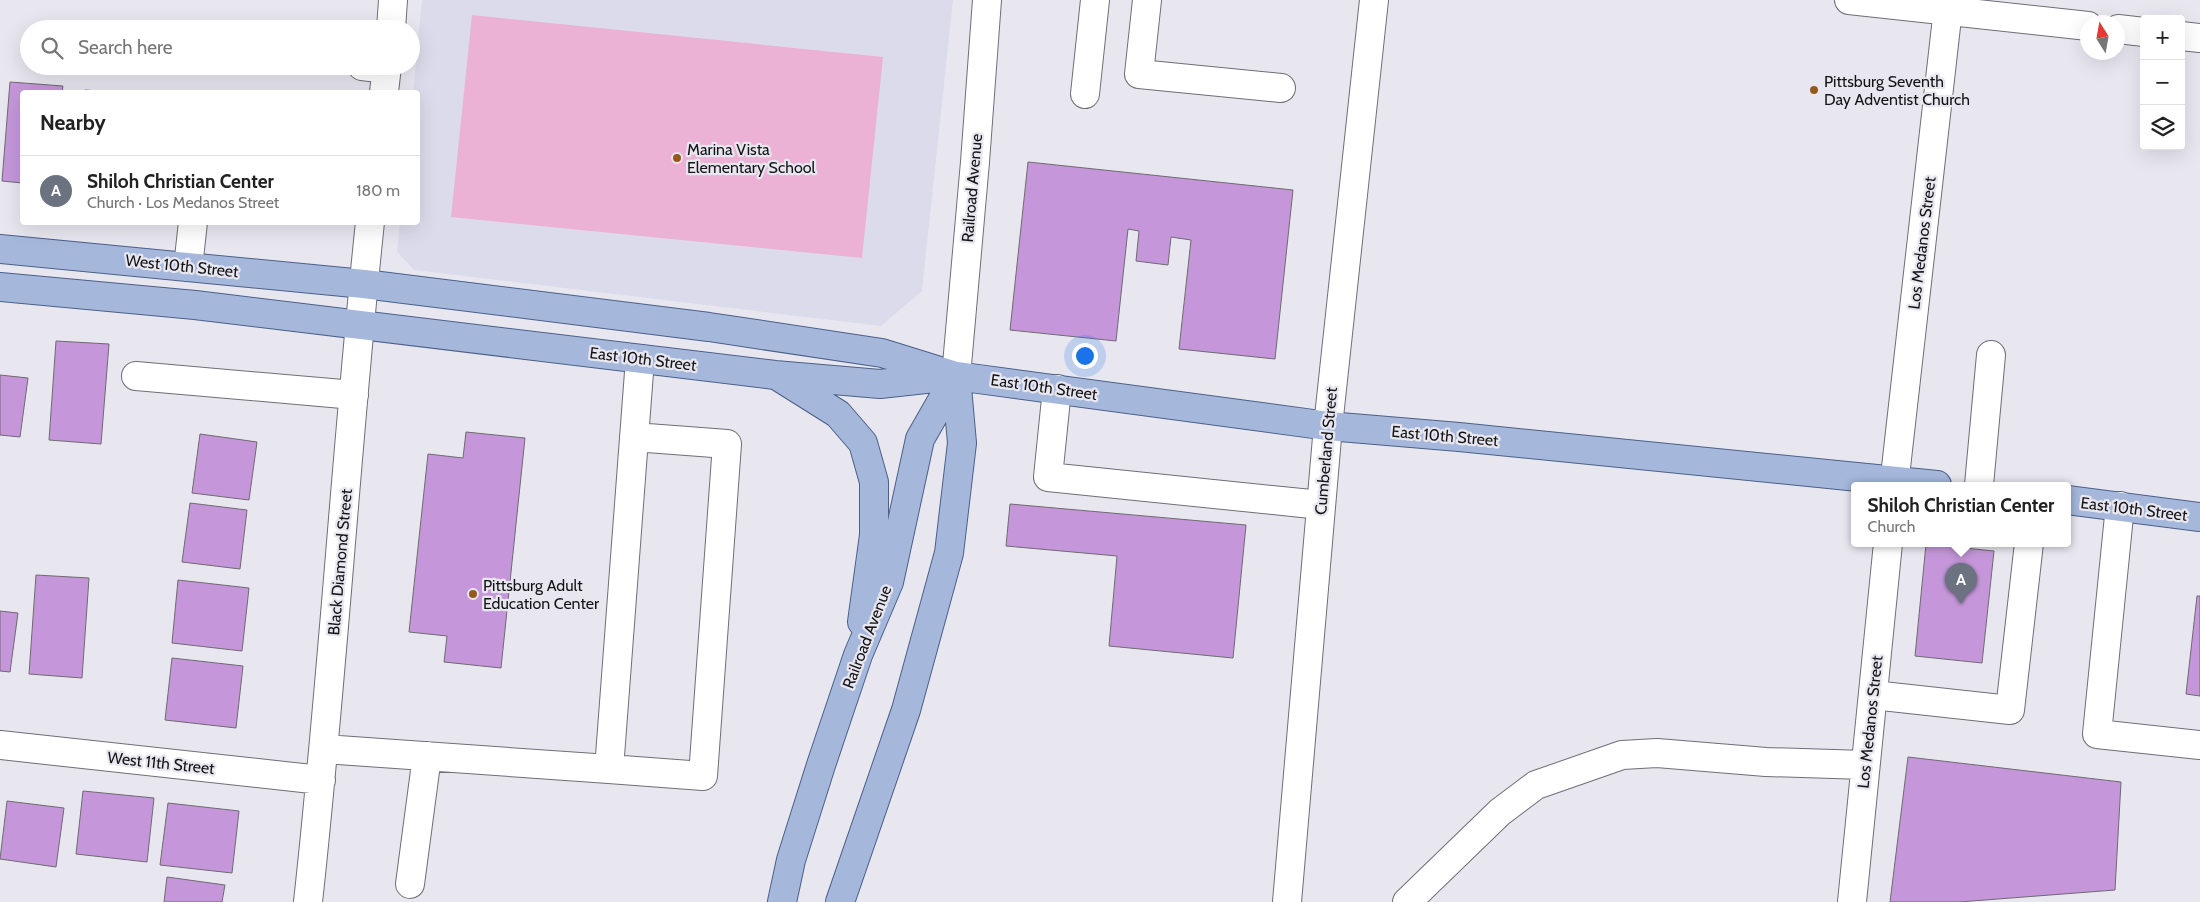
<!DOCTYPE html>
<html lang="en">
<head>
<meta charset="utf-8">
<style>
	:root { --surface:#fff; --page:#f2f2f2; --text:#222; --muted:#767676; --line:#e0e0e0; --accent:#1a73e8 }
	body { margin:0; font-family:Cabin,sans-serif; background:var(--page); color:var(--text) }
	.controls { position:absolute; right:15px; top:15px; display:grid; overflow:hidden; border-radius:5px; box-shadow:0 5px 20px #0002 }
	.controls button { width:45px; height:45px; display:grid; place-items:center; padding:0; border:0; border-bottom:1px solid var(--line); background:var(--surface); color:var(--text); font:25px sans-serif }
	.compass { position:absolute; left:2080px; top:15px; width:45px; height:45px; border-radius:50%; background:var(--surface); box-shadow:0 5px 20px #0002; rotate:349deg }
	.you { position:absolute; left:1084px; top:355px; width:18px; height:18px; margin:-12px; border:4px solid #fff; border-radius:50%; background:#1a73e8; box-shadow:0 0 0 8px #1a73e833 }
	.badge { display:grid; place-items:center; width:32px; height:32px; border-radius:50%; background:var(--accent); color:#fff; font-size:16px; font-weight:700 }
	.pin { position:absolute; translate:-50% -41px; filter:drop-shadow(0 1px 2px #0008) }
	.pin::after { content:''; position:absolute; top:26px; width:18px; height:15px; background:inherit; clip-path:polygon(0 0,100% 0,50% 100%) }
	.popup { position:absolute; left:1851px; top:482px; width:220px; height:65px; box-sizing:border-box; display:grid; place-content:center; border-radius:5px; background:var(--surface); filter:drop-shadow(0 1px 4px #0005); font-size:16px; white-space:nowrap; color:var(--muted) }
	.popup b { font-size:19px; color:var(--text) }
	.popup::after { content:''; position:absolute; left:50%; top:100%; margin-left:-10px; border:10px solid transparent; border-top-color:var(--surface) }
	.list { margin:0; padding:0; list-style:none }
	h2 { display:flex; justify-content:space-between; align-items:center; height:65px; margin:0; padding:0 20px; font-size:21px }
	h2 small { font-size:16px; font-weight:400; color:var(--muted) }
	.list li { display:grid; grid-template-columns:32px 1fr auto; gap:15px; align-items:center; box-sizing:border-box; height:70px; padding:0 20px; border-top:1px solid var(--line) }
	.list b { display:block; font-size:19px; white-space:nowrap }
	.list p { margin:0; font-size:16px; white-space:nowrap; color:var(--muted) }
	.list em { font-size:16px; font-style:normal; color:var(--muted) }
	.icon { flex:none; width:28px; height:28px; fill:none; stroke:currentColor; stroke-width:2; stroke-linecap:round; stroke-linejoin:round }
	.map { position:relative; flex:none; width:2200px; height:902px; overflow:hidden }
	.search { position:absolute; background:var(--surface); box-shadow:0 5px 20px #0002; left:20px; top:20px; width:400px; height:55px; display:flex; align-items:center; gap:12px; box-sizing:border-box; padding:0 18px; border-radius:28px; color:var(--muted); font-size:19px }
	.panel { position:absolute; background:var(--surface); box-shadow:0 5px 20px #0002; left:20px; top:90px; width:400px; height:135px; border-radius:5px }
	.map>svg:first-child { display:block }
	.built { fill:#dcdbeb }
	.green { fill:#ebb2d5 }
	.building { fill:#c597da; stroke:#6e6a70 }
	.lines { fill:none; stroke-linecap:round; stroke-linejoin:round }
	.minor-casing { stroke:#6f6e76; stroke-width:30 }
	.major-casing { stroke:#4b5f88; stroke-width:30 }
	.minor { stroke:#fff; stroke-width:28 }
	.major { stroke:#a5b8dc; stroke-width:28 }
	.poi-dot { fill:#96591d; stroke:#e8e7f0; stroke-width:2 }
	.labels { text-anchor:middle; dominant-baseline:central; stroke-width:4.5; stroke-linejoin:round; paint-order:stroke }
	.poi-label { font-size:16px; fill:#141417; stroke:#e8e7f0; text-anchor:start }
	.street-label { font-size:16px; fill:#141417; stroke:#e8e7f0 }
</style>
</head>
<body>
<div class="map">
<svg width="2200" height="902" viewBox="0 0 2200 902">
	<rect width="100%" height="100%" fill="#e8e7f0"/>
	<!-- built -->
	<path class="built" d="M422,0H953L922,291L881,326L414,270L397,252L400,223L418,222V92H413Z"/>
	<!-- green -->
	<path class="green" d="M472,15L883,57L862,258L451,217Z"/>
	<!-- building -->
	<path class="building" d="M10,82L63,86L62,92H22V183L2,181Z
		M85,90L111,92H84Z
		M1028,162L1293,190L1275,359L1179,349L1191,240L1171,237L1168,265L1136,261L1139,231L1128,229L1116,341L1010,330Z
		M56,341L109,344L101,444L49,440Z
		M0,375L28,378L20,437L0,435Z
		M466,432L525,438L501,668L444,662L447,636L409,632L428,454L463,458Z
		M200,434L257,442L249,500L192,493Z
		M190,503L247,510L240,569L182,562Z
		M1010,504L1246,525L1233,658L1109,646L1117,556L1006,546Z
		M1926,544L1994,551L1982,663L1915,656Z
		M36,575L89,578L82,678L29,674Z
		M178,580L249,588L242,651L172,643Z
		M2197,596H2200V696L2186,694Z
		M0,611L18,613L10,672L0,671Z
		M172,658L243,666L236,728L165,720Z
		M1908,757L2121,782L2115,890L1959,902H1890Z
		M83,791L154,798L147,862L76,854Z
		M7,801L64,808L56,867L0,859Z
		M168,803L239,811L232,873L160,865Z
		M167,877L225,885L222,902H164Z"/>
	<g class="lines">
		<defs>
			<path id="minor" d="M1147,0L1139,74L1281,88
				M1849,0L2088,26
				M391,29L393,0
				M2118,29L2144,32
				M2181,36L2200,38
				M362,66L387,69
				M384,92L387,66
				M1085,94L1095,0
				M188,267L193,222
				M136,376L354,395
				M956,376L975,162L987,0
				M1057,389L1048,477L1321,505
				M1894,485L1949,0
				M1979,485L1991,355
				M2120,506L2097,734L2200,745
				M1873,695L2010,710L2029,543
				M0,745L321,780
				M324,749L609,769L640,359
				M609,769L703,776L727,444L634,437
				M410,884L427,756
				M308,902C333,676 346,449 370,222
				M1287,902L1328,426L1374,0
				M1407,902L1500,812L1536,785L1622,755L1657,753L1766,762L1865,765
				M1852,902L1888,543"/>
			<path id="major" d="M0,249L364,284L709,327L882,353L956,376L1328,426L1459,437L1937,485
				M0,287L195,305L775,375L880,384L944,377
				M779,377L838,414L863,443L874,482V535L862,622
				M2067,500L2200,517
				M782,902L791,860L821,765L858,655L889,582L920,439L956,376
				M840,902L906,710L949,553L962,443L956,376"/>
		</defs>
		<!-- minor casing -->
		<use href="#minor" class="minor-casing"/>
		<!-- major casing -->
		<use href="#major" class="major-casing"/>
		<!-- minor -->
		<use href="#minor" class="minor"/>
		<!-- major -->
		<use href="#major" class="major"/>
	</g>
	<!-- markers -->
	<g class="poi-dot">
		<circle cx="1814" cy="90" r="5"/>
		<circle cx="677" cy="158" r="5"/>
		<circle cx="473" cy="594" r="5"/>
	</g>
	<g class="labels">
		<!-- poi labels -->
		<g class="poi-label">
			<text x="1824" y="81">Pittsburg Seventh<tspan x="1824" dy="18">Day Adventist Church</tspan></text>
			<text x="687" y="149">Marina Vista<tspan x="687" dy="18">Elementary School</tspan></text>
			<text x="483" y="585">Pittsburg Adult<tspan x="483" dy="18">Education Center</tspan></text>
		</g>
		<!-- street labels -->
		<g class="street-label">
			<text transform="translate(972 188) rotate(-85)">Railroad Avenue</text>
			<text transform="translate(1922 243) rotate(-83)">Los Medanos Street</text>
			<text transform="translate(182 266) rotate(6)">West 10th Street</text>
			<text transform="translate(643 359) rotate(7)">East 10th Street</text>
			<text transform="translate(1044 387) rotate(8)">East 10th Street</text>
			<text transform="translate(1445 436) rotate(5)">East 10th Street</text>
			<text transform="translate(1326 451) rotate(-85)">Cumberland Street</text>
			<text transform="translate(2134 509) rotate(7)">East 10th Street</text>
			<text transform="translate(340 562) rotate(-85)">Black Diamond Street</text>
			<text transform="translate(867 637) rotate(-69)">Railroad Avenue</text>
			<text transform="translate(1870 722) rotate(-84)">Los Medanos Street</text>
			<text transform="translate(161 763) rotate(6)">West 11th Street</text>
		</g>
	</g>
</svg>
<div class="controls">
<button>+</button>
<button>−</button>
<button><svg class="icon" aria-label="layers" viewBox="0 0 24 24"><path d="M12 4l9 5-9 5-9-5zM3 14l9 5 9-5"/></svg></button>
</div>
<svg class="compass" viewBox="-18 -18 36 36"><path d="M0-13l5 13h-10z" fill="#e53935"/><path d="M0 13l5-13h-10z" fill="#767676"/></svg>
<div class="you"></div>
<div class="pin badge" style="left:1961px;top:604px;background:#6b7280">A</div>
<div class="popup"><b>Shiloh Christian Center</b>Church</div>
<div class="search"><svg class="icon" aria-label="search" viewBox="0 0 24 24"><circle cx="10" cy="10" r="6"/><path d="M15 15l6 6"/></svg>Search here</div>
<section class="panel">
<h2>Nearby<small></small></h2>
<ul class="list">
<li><span class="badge" style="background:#6b7280">A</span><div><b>Shiloh Christian Center</b><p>Church · Los Medanos Street</p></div><em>180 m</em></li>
</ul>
</section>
</div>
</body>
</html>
